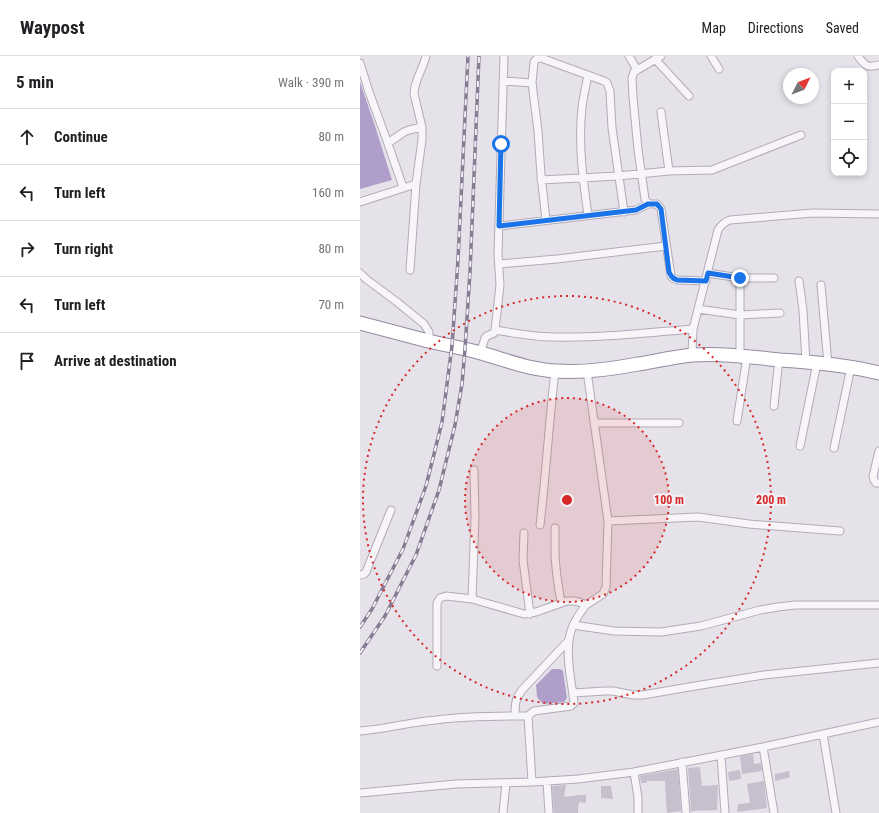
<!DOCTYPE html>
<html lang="en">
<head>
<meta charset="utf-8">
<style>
	:root { --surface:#fff; --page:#f2f2f2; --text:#202124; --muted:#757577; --line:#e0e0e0 }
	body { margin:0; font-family:"Roboto Condensed",sans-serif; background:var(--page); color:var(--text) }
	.controls { position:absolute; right:12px; top:12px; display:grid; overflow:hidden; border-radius:8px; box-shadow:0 2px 6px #0003 }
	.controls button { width:36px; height:36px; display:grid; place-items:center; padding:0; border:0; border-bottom:1px solid var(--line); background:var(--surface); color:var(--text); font:20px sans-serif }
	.compass { position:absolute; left:423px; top:12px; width:36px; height:36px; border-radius:50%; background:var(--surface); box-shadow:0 2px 6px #0003; rotate:48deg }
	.stop { position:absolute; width:12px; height:12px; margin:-9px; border:3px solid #1a73e8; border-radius:50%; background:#fff }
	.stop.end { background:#1a73e8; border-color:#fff; box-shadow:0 1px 4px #0008 }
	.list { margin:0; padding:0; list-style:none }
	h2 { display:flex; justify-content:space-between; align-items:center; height:52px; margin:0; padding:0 16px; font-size:17px }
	h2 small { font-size:13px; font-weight:400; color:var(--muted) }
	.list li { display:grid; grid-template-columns:26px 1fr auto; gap:12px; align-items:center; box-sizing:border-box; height:56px; padding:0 16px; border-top:1px solid var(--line) }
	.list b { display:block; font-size:15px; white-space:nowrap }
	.list em { font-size:13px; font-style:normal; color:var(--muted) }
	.icon { flex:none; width:22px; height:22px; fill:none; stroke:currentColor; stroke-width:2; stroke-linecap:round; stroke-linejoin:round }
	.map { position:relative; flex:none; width:519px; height:757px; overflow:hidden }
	header { display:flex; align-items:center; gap:24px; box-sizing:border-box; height:56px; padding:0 20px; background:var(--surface); border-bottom:1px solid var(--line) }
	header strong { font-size:19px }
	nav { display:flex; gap:22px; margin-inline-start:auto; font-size:14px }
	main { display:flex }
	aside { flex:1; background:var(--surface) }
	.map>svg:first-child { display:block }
	.water { fill:#af9ec9 }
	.building { fill:#c6bfcd }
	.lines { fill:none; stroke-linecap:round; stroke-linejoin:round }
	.street-casing { stroke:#b1abb8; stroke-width:9 }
	.highway-casing { stroke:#958aa0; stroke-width:15 }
	.street { stroke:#f7f5f8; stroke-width:7 }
	.highway { stroke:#fff; stroke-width:13 }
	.rail-casing { stroke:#877c93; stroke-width:3.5 }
	.rail { stroke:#f4f2f7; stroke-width:2; stroke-dasharray:6; stroke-linecap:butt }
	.route { stroke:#1a73e8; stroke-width:5 }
	.ring { fill:none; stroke:#d62828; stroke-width:2; stroke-dasharray:2 4 }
	.centre { fill:#d62828; stroke:#f4f2f7; stroke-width:2 }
	.ring-label { font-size:12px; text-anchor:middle; font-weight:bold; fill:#d62828; stroke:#f4f2f7; stroke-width:4; stroke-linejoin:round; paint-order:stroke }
</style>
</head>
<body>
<header>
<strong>Waypost</strong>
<nav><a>Map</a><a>Directions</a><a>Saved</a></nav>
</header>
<main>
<aside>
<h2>5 min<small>Walk · 390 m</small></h2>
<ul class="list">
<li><svg class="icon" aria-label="ahead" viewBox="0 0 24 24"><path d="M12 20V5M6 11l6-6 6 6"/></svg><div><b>Continue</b></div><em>80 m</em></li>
<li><svg class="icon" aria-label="left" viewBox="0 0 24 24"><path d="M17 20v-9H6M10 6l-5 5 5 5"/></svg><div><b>Turn left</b></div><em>160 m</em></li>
<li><svg class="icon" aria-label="right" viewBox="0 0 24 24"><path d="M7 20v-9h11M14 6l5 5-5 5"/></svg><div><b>Turn right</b></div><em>80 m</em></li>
<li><svg class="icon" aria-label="left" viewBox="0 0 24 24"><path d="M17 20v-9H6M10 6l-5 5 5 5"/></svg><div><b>Turn left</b></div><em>70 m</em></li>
<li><svg class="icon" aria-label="arrive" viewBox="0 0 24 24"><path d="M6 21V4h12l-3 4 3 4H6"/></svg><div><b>Arrive at destination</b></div></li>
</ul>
</aside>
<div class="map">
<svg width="519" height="757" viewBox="0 0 519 757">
	<rect width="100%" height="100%" fill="#e6e2ea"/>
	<!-- water -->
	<path class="water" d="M0,26L15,70L32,124L0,133Z
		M192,613H200L203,615L207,642L204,646L183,648L177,641L176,629Z"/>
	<!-- building -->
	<path class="building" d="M393,698L394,708L401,707L402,715L382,718L380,700Z
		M340,711L342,730L358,729L357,754L331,755L328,712Z
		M318,713L321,755L307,757L306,744L305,725H287V727H281L280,720Z
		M380,714L381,723L369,725L368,716Z
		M429,715L430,721L415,725V718Z
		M404,725L407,752L377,756L378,748L390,747L387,728Z
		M206,729L204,741L220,739H226V747L219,746V749H218V757H194L192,730Z
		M241,730H251L253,743L241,742Z"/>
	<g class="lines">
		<defs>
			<path id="street" d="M269,0L277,14
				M301,0L277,14L274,16L272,22L273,41L278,94L285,143C287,149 292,148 297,148L301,153L311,220L313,222L317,224L346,225
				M351,0L359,13
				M498,0C505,10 507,12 519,9
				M295,3L329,40
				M0,7L9,36L26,82L43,131
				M143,25L172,27
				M301,56L309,115
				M28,87L44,76L49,74L62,71
				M181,124L258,120L309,115L352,114L441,79
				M0,146L56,128
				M228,159C223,124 218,88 222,52C223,41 226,30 228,19
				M186,164L181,119L178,75L172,27L174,6C176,3 177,2 181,2L244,25L247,27L250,35L252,72L264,156
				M139,170L276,154L288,148
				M139,208L197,203L306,190
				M50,214L56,128L62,84V71L54,38C54,25 63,13 66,0
				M0,217L6,223L37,246L64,268L69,276V285
				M347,217L380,222H414
				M380,222V300
				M439,225L443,254L446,306
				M461,229L468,308
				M338,253L380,259L420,257
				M135,274C154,277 173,281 193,281C239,282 286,277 333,273
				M120,297L125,282L127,280L134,277L135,274L140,229L138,198L144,0
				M332,299L333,273L358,174C361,169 364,166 370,164L453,157L519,158
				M414,350L419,303
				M377,365L387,300
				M234,367H319
				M440,390L457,307
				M474,392L491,311
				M519,395L513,420L514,424L516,427H519
				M248,465L338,461L389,468L480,475
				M180,469C186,418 189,366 195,315
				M195,472V501L197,521L201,547
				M164,477L163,504L170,558
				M0,519L4,518L6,516L31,454
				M112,543L115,462L114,414
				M213,569L254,575L301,576L341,570L400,554L418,551L435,549H519
				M77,610V547L80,542L86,540L112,543L164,558L176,556L207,545H214L219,546L226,549L243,538L246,531L248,465L227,315
				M213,637L245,635H253L273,639H283L335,630L404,619L519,607
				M155,660C155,649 155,643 162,634L209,584
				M0,675C26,673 51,666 76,664C107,660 138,660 168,660
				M463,678L476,757
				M403,691L414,757
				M361,699L365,757
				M322,706L326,757
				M274,716L278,742V757
				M187,725L189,757
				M172,726L168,660L174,655L211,650L214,647C212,627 206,605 209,585C210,571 218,559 226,549
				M0,737L96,728L172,726L218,723L274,716L403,691L519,666
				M143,757L146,727"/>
			<path id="highway" d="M0,267C23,273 45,279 68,285C85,289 103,292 121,297C146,304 170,314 197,315C224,317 252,313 278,308C296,305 314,301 332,299C362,297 391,301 420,304C453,306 487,309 519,317"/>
		</defs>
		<!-- street casing -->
		<use href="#street" class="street-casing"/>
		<!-- highway casing -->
		<use href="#highway" class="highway-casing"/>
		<!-- street -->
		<use href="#street" class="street"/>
		<!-- highway -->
		<use href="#highway" class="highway"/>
		<defs>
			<path id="rail" d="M0,571L12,553L43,493L66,430L82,366L92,290L98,204L108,0
				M0,597L25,560L56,499L79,434L95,369L102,328L105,293L110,216L119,0"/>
		</defs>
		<!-- rail casing -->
		<use href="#rail" class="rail-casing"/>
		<!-- rail -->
		<use href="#rail" class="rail"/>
	</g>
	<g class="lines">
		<!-- route -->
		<path class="route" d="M141,88L139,170L276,154L288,148H297L301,153L309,216C311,220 312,222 317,224L346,225L348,217L380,222"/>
	</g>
	<!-- distance rings -->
	<circle cx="207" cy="444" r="102" fill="#d62828" fill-opacity=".12"/>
	<g class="ring">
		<circle cx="207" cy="444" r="102"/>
		<circle cx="207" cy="444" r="204"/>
	</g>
	<circle cx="207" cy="444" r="6" class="centre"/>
	<g class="ring-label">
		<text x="309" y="448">100 m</text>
		<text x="411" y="448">200 m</text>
	</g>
</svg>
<div class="controls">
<button>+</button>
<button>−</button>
<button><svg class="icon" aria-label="locate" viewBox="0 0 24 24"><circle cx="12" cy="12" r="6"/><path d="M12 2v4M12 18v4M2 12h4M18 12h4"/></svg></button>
</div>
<svg class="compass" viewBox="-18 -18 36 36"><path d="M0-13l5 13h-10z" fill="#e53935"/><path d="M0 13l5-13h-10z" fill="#757577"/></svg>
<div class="stop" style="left:141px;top:88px"></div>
<div class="stop end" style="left:380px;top:222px"></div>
</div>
</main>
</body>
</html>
